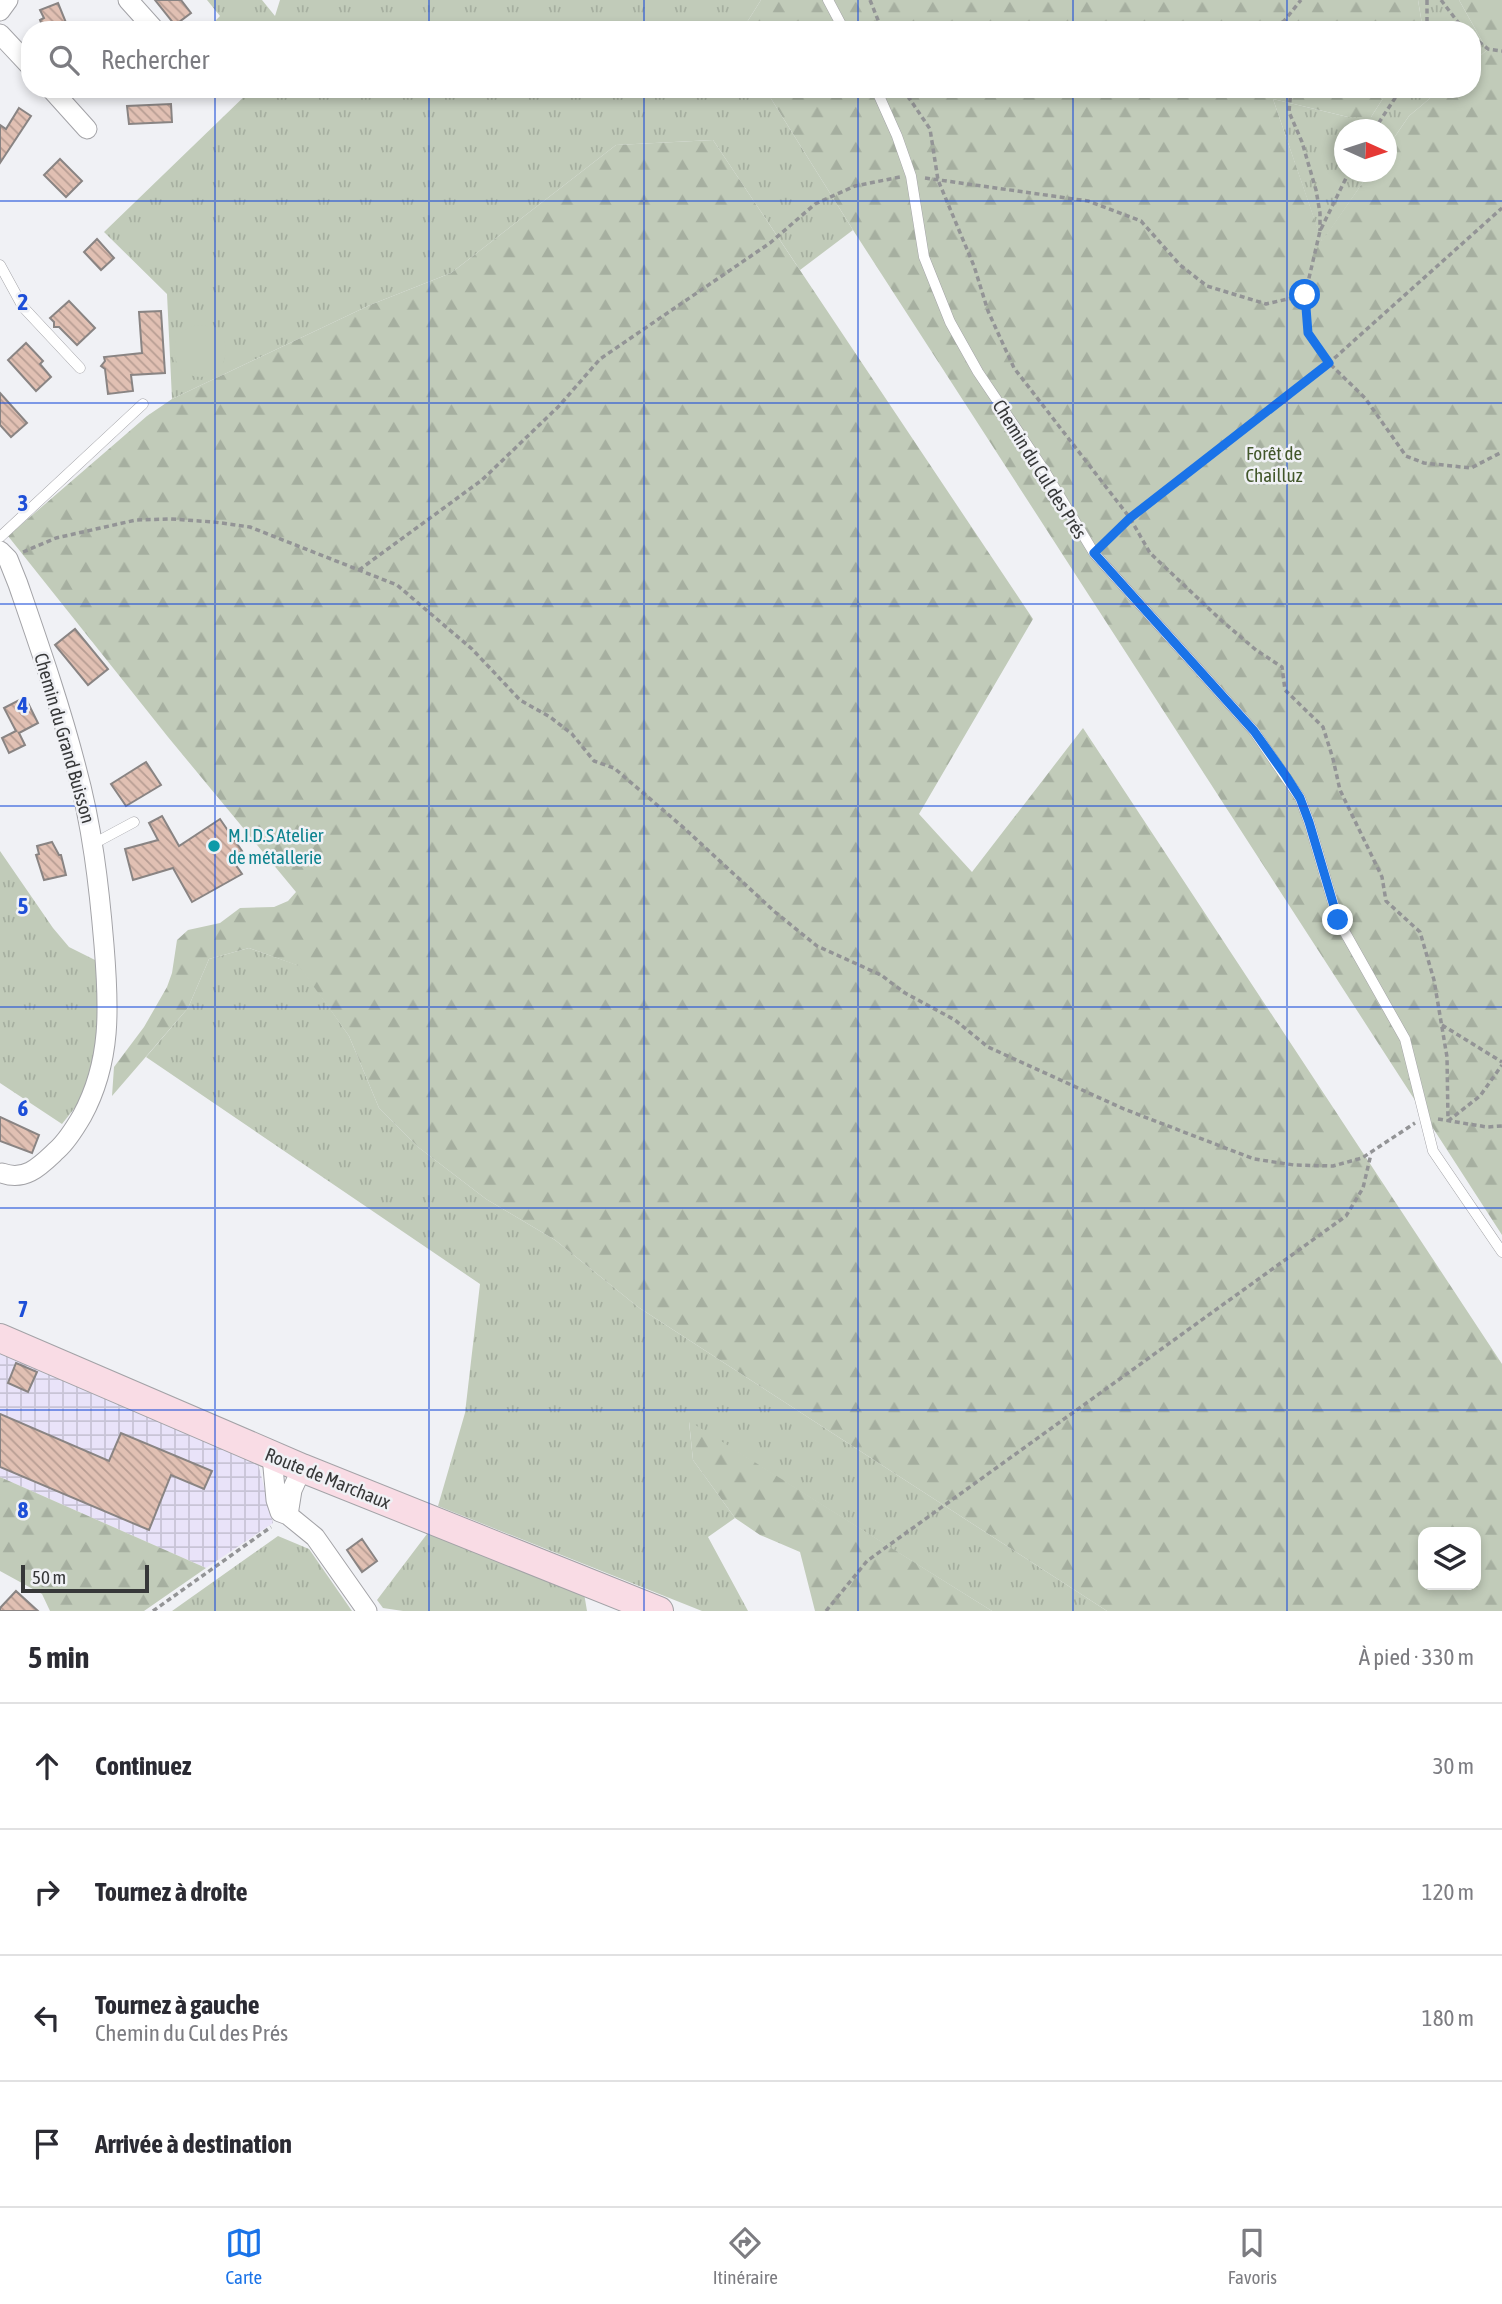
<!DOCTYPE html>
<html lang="fr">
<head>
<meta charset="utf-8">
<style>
	:root { --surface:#fff; --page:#f2f2f3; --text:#2b2b33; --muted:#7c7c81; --line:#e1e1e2; --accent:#1a73e8 }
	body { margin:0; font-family:"Asap Condensed",sans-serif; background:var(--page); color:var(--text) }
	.controls { position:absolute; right:21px; bottom:21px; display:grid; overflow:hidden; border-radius:14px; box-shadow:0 4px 10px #0003 }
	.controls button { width:63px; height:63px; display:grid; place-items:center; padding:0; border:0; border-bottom:2px solid var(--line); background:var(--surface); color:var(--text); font:35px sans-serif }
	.compass { position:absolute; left:1334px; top:119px; width:63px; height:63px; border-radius:50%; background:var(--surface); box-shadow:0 4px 10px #0003; rotate:93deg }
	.scale { position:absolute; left:21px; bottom:18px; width:128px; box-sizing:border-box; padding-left:7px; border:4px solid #373839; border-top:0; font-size:19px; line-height:24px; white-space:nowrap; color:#373839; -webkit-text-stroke:5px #f0f1f5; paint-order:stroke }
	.stop { position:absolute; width:21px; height:21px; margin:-16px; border:5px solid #1a73e8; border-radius:50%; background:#fff }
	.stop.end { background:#1a73e8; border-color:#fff; box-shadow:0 2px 7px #0008 }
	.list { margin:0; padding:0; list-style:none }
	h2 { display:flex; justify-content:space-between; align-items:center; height:91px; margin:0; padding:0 28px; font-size:30px }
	h2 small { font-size:23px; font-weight:400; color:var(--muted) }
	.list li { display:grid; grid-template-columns:46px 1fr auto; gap:21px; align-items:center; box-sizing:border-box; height:126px; padding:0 28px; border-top:2px solid var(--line) }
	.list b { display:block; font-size:26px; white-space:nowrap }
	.list p { margin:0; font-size:23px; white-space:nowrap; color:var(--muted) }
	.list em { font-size:23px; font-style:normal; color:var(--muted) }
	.icon { flex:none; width:38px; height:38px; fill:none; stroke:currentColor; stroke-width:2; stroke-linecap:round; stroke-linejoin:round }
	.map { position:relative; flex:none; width:1502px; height:1611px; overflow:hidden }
	.search { position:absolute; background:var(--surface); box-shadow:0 4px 10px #0003; left:21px; right:21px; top:21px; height:77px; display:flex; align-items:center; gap:18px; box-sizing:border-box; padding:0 24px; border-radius:28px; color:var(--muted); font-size:26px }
	.sheet { height:595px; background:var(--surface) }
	nav { display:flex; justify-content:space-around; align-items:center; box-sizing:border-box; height:98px; border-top:2px solid var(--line); background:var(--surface); font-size:19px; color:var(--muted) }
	nav a { display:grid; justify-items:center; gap:4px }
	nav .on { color:var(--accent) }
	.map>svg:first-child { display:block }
	.industrial { fill:url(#industrial-grid) }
	.grass { fill:url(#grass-tufts) }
	.forest { fill:url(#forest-firs); fill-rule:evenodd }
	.pitch { fill:#c1cbb9 }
	.building { fill:url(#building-back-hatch); stroke:#898483; stroke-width:2 }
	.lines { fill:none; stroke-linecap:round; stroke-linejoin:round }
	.lane-casing { stroke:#a3a3a7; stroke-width:11 }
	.street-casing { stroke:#a3a3a7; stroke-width:21 }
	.secondary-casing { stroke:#a3a3a7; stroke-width:30 }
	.path { stroke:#939496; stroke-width:3.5; stroke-dasharray:5 3.5; stroke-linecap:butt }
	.lane { stroke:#fff; stroke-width:10 }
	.street { stroke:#fff; stroke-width:19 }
	.secondary { stroke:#f9dce5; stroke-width:28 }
	.route { stroke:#1a73e8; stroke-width:9 }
	.grid { fill:none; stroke:#1d4ed8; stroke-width:2; stroke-opacity:0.55 }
	.culture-dot { fill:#0f9aa8; stroke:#f0f1f5; stroke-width:2.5 }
	.labels { text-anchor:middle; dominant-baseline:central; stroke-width:5; stroke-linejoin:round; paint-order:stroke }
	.park-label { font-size:19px; fill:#42572b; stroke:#f0f1f5 }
	.street-label { font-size:19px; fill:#373839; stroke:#f0f1f5 }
	.culture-label { font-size:19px; fill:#0d838f; stroke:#f0f1f5; text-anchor:start }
	.grid-label { font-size:23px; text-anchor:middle; font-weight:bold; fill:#1d4ed8; stroke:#f0f1f5; stroke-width:5; stroke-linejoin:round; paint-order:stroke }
</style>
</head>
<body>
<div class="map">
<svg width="1502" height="1611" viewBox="0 0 1502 1611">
	<defs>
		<pattern id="industrial-grid" width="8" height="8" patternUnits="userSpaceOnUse" patternTransform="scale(1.75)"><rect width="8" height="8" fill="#e9e3f9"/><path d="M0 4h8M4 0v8" fill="none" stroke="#c8c4d6"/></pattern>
		<pattern id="grass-tufts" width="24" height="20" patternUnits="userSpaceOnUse" patternTransform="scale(1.75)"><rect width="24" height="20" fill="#c1cbb9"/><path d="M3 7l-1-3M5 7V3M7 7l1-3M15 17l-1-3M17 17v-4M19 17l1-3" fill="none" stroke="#a6afa0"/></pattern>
		<pattern id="forest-firs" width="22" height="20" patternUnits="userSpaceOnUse" patternTransform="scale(1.75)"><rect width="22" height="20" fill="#c1cbb9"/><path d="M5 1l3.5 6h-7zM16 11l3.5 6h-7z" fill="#a6afa0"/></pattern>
		<pattern id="building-back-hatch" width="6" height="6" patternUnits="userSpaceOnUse" patternTransform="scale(1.75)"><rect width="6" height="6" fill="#e1c0b3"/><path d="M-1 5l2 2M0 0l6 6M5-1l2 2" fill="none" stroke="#b79d93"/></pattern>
	</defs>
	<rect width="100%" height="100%" fill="#f0f1f5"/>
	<!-- industrial -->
	<path class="industrial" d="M0,1353L258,1463L273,1523L206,1568L0,1477Z"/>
	<!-- grass -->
	<path class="grass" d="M207,0H262L275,16L280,0H761L742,30H222L215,21L220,16Z
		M1418,0H1459L1487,50L1472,63V30H1423Z
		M252,89H765L853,230L800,270L713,140L616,145L451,273L370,305L172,399L167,294L104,232Z
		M1389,89H1441L1409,116L1387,148L1386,130H1344V172H1370L1322,242L1273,99L1348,117H1371Z
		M0,851L53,928L69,947L97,961L101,1006L97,1046L81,1100L62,1124L0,1083Z
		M249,948L300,966L349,1036L379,1108L418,1147L486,1199L555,1240L638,1307L1107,1611H992L689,1422L693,1460L735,1518L708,1537L748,1611H702L438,1506L465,1413L480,1284L146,1057L188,1008L209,959Z
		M430,1530L584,1593L587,1611H403L383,1608L377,1600Z
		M278,1536L309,1549L352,1611H172Z"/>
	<!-- forest -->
	<path class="forest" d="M761,0H1418L1423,30H742Z
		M1459,0H1502V1235L853,230L765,89H1389L1371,117H1348L1273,99L1322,241L1370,172H1386L1387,148L1409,116L1441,89H1472V63L1487,50Z
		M713,140L1033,619L919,814L972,872L1083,728L1502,1364V1611H1107L638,1307L555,1240L486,1199L418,1147L379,1108L349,1036L299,966L249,948L209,959L188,1008L112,1096L114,1067L144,1027L167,987L172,973L177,940L188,930L220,923L240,908L274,907L288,901L296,892L168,737L8,536L147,416L172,399L370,305L451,273L616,145ZM1423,1532H1476V1585H1423Z
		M689,1421L992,1611H815L800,1552L760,1535L735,1518L693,1460Z
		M0,1478V1477L206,1568L144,1611H50L42,1594L0,1571Z"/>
	<!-- pitch -->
	<path class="pitch" d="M174 351a26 26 0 1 1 52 0a26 26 0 1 1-52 0Z"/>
	<!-- building -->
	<path class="building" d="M155,0H181L191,13L175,25Z
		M58,3L69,30H44L40,20L44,18L40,10Z
		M171,104L172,122L129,124L127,106Z
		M19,108L31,116L0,163V125L6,129Z
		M60,159L82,181L66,197L44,175Z
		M97,239L114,258L101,270L84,252Z
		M69,301L95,328L77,345L59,327H54V322L50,318Z
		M161,311L165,373L131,375L133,391L108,394L105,369L101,366L105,361L104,357L142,353L139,312Z
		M26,343L43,361L40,364L51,377L36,391L8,360Z
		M0,393L27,423L11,437L0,425Z
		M75,629L108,669L88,685L55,645Z
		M25,697L38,723L19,733L25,745L9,753L2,738L16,731L4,708Z
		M146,762L161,785L126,806L111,784Z
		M162,816L179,846L220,819L242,851L231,858L242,874L192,902L173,868L133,880L125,849L158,840L149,823Z
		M52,842L59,855H61L66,875L44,880L36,855L39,854L37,846Z
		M0,1117L39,1135L32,1153L0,1141Z
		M16,1363L37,1372L28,1392L8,1383Z
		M0,1414L109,1461L121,1433L212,1471L204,1489L171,1475L149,1530L0,1467Z
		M362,1539L377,1561L362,1572L347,1550Z
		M16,1591L38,1611H0V1608Z"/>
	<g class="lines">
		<defs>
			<path id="lane" d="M828,0L844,30
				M876,89L897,136L911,176L924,257L950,322L978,372L1044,470L1094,553L1254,731L1300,798L1309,822L1338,920L1405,1039L1433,1151L1502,1252
				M0,265L23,307L80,368
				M0,537L143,404
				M93,844L134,822"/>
			<path id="street" d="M128,0L155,30
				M0,11L8,0
				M0,34L30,66
				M51,89L87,129
				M0,551L8,559L18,584C39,645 60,705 76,767C92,825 99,885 104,945C109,1006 112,1061 82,1116C75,1128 67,1141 57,1150C41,1165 26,1182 2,1173
				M272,1456L276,1500L280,1512L288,1515L315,1537L367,1611
				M288,1515L292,1490L302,1468"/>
			<path id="secondary" d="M0,1338L302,1468L659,1611"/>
		</defs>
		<!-- lane casing -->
		<use href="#lane" class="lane-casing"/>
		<!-- street casing -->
		<use href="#street" class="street-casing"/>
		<!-- secondary casing -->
		<use href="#secondary" class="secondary-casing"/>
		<!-- path -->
		<path class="path" d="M870,0L882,30
			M1427,0V30
			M1441,0L1464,30
			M1267,30L1284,21L1301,0
			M1472,36L1488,49L1502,51
			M903,89L930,129L938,180L974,266L988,311L1014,368L1130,518L1150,553L1222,621L1256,650L1282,667L1285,690L1323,727L1333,759L1340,790L1382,877L1386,901L1420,932L1434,980L1447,1057L1448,1121
			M1291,89L1289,112L1302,142L1316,190L1320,213V231
			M1374,130L1401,89
			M925,178L1088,201L1141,221L1180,265L1207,286L1266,304L1305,295L1308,333L1329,363L1365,398L1406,456L1424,463L1471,468L1502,452
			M1305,295L1320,231L1349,172
			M1103,545L1130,518L1329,363L1502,208
			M23,552L56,538L136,520L171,519L214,522L250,527L397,585L472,649L520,700L550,717L572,734L594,761L614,768L684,828L775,912L817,946L881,975L905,993L955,1020L988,1047L1124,1109L1254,1159L1294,1165L1333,1166L1362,1158L1415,1123
			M359,570L482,480L559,406L600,359L770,243L815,204L855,186L900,177
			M1442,1025L1502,1062
			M1438,1119L1487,1127L1502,1126
			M1448,1121L1480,1096L1502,1065
			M153,1611L271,1527
			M826,1611L867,1561L1346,1216L1363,1188L1371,1154"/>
		<!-- lane -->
		<use href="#lane" class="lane"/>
		<!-- street -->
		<use href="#street" class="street"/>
		<!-- secondary -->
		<use href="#secondary" class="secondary"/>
	</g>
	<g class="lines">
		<!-- route -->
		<path class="route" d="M1305,295L1308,333L1329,363L1130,518L1094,553L1254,731L1286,776L1300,798L1309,822L1338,920"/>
	</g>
	<!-- grid -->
	<path class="grid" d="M215,0V30M429,0V30M644,0V30M858,0V30M1073,0V30M1287,0V30M215,89V1611M429,89V1611M644,89V1611M858,89V1611M1073,89V1611M1287,89V1611M0,201H1502M0,403H1502M0,604H1502M0,806H1502M0,1007H1502M0,1208H1502M0,1410H1502"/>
	<!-- markers -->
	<circle class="culture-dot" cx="214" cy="846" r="7"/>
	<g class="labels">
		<!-- park labels -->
		<g class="park-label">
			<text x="1274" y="453">Forêt de<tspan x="1274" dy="22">Chailluz</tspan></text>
		</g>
		<!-- street labels -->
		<g class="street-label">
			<text transform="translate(1040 469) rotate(58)">Chemin du Cul des Prés</text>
			<text transform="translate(65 738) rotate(74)">Chemin du Grand Buisson</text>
			<text transform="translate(328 1478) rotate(22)">Route de Marchaux</text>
		</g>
		<!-- culture labels -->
		<g class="culture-label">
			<text x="228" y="835">M.I.D.S Atelier<tspan x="228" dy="22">de métallerie</tspan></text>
		</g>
	</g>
	<g class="grid-label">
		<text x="23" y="310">2</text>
		<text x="23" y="511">3</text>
		<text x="23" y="713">4</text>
		<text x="23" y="914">5</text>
		<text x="23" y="1116">6</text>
		<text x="23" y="1317">7</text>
		<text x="23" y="1518">8</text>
	</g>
</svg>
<div class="controls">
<button><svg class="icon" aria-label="layers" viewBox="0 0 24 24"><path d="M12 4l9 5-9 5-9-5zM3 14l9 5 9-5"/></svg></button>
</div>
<svg class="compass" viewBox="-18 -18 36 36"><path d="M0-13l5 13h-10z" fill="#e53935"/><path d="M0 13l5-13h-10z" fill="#7c7c81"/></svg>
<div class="scale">50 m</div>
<div class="stop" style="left:1305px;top:295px"></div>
<div class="stop end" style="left:1338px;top:920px"></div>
<div class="search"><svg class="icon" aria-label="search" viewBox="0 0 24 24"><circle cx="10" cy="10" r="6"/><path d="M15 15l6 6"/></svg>Rechercher</div>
</div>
<section class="sheet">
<h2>5 min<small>À pied · 330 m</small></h2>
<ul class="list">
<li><svg class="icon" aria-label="ahead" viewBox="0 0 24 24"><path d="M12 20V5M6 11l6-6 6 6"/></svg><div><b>Continuez</b></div><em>30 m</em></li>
<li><svg class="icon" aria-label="right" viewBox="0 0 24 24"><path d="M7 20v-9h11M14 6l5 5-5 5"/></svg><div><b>Tournez à droite</b></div><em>120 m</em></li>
<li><svg class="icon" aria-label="left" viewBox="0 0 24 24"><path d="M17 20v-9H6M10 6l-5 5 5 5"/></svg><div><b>Tournez à gauche</b><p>Chemin du Cul des Prés</p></div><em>180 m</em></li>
<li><svg class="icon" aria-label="arrive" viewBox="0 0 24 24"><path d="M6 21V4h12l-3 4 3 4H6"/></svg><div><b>Arrivée à destination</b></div></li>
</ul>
</section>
<nav>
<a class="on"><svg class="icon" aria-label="map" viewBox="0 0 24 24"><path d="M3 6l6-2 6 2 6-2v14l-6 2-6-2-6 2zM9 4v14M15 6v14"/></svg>Carte</a>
<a><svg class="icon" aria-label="directions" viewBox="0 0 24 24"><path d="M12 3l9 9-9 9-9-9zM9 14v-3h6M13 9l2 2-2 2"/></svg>Itinéraire</a>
<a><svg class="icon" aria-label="saved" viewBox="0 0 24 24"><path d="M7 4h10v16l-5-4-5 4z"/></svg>Favoris</a>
</nav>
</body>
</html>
